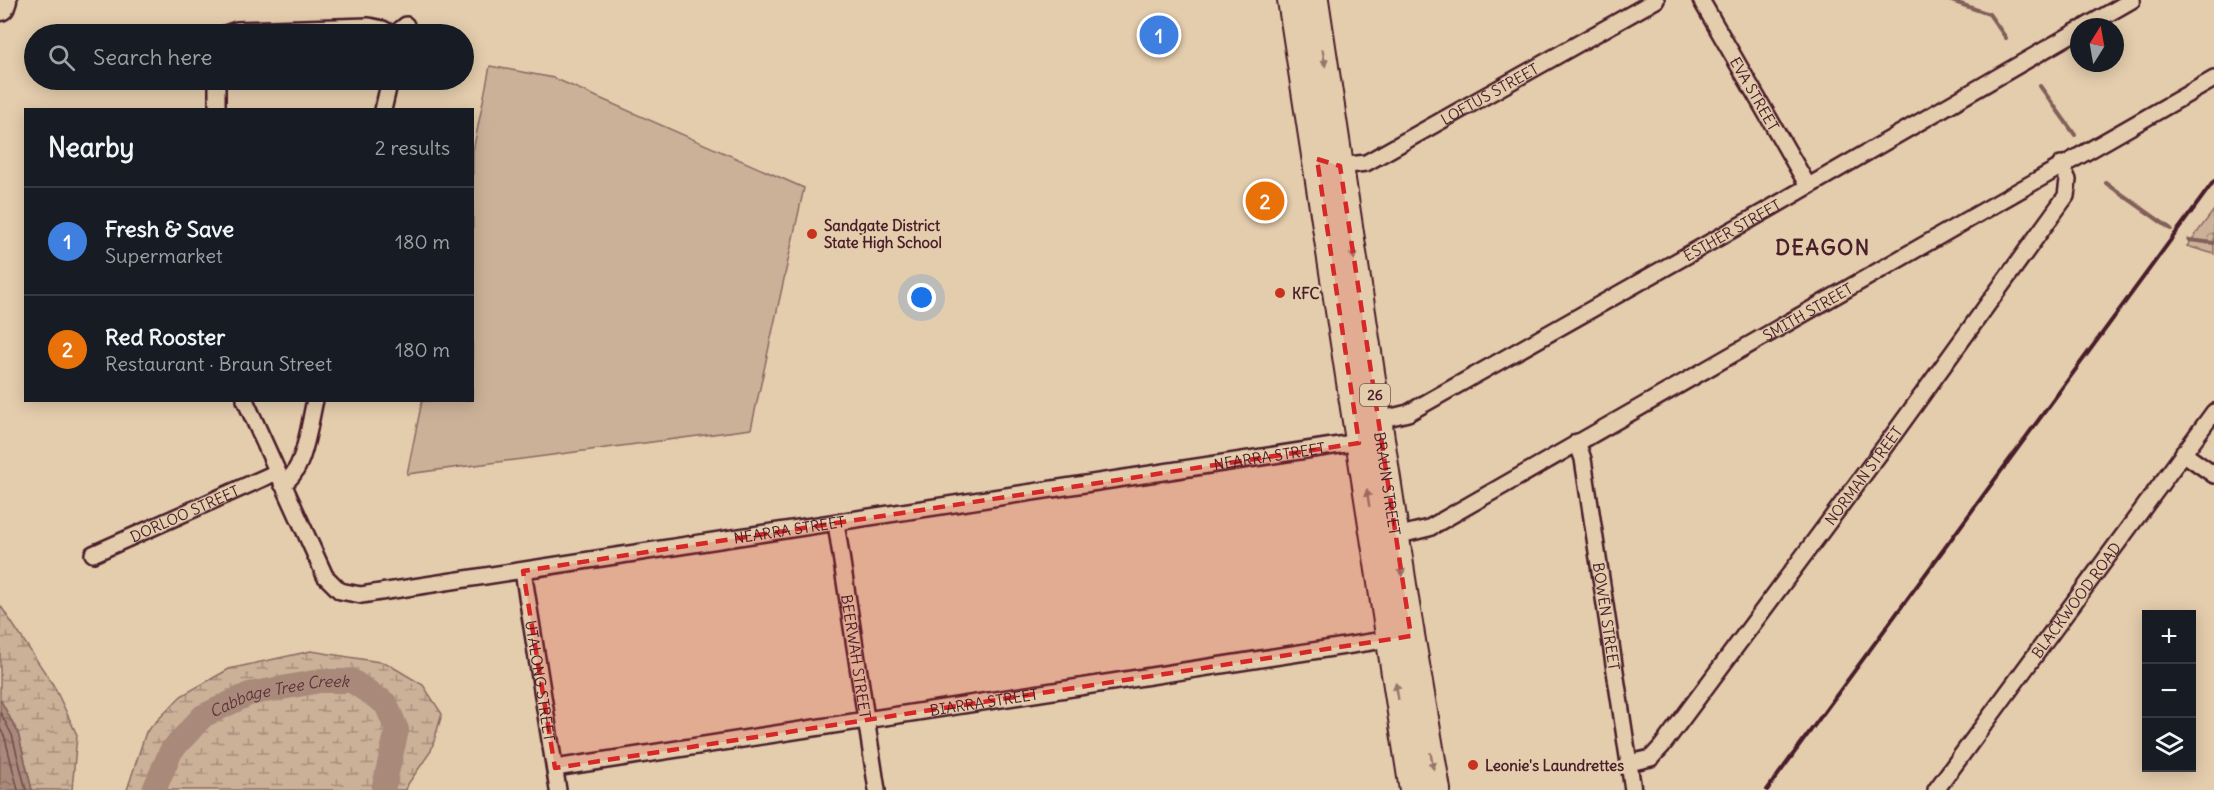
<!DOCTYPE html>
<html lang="en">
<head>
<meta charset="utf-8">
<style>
	:root { --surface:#171b24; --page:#242831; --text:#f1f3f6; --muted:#9ea1a6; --line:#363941; --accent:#1a73e8 }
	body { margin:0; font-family:Delius,sans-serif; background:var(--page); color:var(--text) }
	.controls { position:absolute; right:18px; bottom:18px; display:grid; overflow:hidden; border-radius:0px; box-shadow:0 3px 15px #0003 }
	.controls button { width:54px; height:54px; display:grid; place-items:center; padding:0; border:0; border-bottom:2px solid var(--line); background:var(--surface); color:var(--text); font:30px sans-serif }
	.compass { position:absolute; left:2070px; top:18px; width:54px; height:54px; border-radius:50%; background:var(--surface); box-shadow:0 3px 15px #0003; rotate:11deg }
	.you { position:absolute; left:922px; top:298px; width:21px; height:21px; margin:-15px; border:4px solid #fff; border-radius:50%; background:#1a73e8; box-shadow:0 0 0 9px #1a73e833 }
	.badge { display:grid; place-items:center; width:39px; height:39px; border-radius:50%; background:var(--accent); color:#fff; font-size:20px; font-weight:700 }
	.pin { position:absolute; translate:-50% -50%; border:3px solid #fff; box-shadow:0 2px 6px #0006 }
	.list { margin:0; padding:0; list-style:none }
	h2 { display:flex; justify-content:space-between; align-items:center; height:78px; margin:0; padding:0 24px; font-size:26px }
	h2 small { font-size:20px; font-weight:400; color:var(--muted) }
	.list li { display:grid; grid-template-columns:39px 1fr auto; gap:18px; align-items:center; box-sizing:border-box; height:108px; padding:0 24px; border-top:2px solid var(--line) }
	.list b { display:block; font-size:22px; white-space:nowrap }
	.list p { margin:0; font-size:20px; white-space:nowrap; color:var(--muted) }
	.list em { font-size:20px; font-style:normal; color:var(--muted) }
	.icon { flex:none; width:33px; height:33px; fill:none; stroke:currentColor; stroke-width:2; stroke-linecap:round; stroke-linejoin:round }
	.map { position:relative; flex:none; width:2214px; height:790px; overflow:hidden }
	.search { position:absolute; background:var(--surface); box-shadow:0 3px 15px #0003; left:24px; top:24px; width:450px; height:66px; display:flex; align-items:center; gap:15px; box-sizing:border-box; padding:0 21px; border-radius:33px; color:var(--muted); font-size:22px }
	.panel { position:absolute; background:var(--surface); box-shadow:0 3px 15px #0003; left:24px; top:108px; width:450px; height:294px; border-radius:0px }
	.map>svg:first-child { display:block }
	.green { fill:#cbb198; stroke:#8a6862; stroke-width:1.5 }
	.wetland { fill:url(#wetland-marsh); stroke:#8a6862; stroke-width:1.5 }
	.park { fill:url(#park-crowns); stroke:#8a6862; stroke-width:1.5 }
	.water { fill:url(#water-ripples); stroke:#825f5a; stroke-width:1.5 }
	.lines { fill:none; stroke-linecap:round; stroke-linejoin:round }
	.shore { stroke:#70494b; stroke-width:1.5 }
	.stream { stroke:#825f5a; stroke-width:4 }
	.river { stroke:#a8897a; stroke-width:24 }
	.minor-casing { stroke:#4a1f2b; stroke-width:20 }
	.trunk-casing { stroke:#4a1f2b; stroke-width:30 }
	.motorway-casing { stroke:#4a1f2b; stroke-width:33 }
	.minor { stroke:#e4cdad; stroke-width:15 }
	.trunk { stroke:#e4cdad; stroke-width:26 }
	.motorway { stroke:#e4cdad; stroke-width:28 }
	.rail { stroke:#4a1f2b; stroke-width:4 }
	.oneway { fill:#97766c }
	.marked { fill:#d62828; fill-opacity:0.2; stroke:#d62828; stroke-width:4.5; stroke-dasharray:12 8; stroke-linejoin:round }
	.poi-dot { fill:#c8321e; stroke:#e4cdad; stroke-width:2 }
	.labels { text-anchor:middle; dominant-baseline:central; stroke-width:5; stroke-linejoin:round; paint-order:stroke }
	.shield { fill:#e4cdad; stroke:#785352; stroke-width:1.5 }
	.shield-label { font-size:14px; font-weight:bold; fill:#4a1f2b }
	.street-label { font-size:15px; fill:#4a1f2b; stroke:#e4cdad }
	.poi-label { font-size:15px; font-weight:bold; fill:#4a1f2b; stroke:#e4cdad; text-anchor:start }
	.water-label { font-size:16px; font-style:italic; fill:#5d343b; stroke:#e4cdad }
	.district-label { font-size:21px; font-weight:bold; letter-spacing:1.5px; fill:#4a1f2b; stroke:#e4cdad }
</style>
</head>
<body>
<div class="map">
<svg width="2214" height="790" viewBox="0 0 2214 790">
	<defs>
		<pattern id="wetland-marsh" width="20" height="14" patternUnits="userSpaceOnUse" patternTransform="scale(1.5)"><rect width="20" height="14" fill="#cbb198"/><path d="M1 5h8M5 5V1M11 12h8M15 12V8" fill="none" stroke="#a78f7c"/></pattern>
		<pattern id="park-crowns" width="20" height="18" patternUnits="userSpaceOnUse" patternTransform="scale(1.5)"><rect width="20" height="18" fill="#cbb198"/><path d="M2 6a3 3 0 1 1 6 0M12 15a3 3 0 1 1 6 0" fill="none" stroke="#a78f7c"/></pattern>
		<pattern id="water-ripples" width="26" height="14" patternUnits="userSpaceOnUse" patternTransform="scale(1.5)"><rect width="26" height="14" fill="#a8897a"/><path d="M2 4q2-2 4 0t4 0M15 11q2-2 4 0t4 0" fill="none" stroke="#8b6f64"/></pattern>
	</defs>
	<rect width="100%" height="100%" fill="#e4cdad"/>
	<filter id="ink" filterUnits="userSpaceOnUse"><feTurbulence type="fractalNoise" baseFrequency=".0167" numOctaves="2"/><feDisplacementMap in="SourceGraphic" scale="12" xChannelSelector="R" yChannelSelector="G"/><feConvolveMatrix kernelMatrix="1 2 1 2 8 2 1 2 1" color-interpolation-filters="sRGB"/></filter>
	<g filter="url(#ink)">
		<!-- green -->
		<path class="green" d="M490,66L554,78L804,188L751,429L407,474L422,401L472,400L473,151Z"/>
		<!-- wetland -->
		<path class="wetland" d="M0,605L54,686L77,735L72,790H32L18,733L0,699Z
			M311,651L386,663L423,685L442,714L431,751L408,784L406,790H127L146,732L181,696L229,669Z"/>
		<!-- park -->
		<path class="park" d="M2214,210V254L2187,246Z"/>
		<!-- water -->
		<path class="water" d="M0,699L18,733L32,790H0Z"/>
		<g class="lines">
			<!-- shore -->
			<path class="shore" d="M0,712L12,735L26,790
				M0,728L5,738L18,790"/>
			<!-- stream -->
			<path class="stream" d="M1949,0L1989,14L2006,38
				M2040,86L2075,135
				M2106,183L2171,229
				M2189,240L2214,243"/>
			<!-- river -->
			<path class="river" id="s1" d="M154,790L171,751L203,716L249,694L320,681H352L386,704L397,730L383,790"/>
			<defs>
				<g id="minor">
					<path id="s2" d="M1701,0L1808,186"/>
					<path d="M2085,27L2132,0"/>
					<path d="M225,34L237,30L369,26L383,29L391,34"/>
					<path d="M395,34L406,25"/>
					<path d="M217,80V110"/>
					<path d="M383,110L390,80"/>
					<path id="s3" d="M1334,164L1340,166L1366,163L1656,0"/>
					<path id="s4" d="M245,400L325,576L340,591L361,595L1359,442"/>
					<path id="s5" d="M1379,420L1408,413L1769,209L2079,30"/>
					<path id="s6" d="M1577,442L1583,459L1633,790"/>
					<path d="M2183,453L2214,475"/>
					<path d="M282,484C305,473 309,424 315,400"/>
					<path id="s7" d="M836,523L877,790"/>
					<path id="s8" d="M1396,536L1429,528L2214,79"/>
					<path id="s9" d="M93,554L277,472"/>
					<path id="s10" d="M523,571L558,790"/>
					<path id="s11" d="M1629,763L1651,758L1662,746L1891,438L2066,196L2068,180L2061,164"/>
					<path id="s12" d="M555,768L1397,638"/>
					<path id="s13" d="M1936,790L2214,412"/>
				</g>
				<g id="trunk">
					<path d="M1291,0L1413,790"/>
					<path id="s14" d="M1315,0L1406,605L1437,790"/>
				</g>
				<path id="motorway" d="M0,6L2,0"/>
			</defs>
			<!-- minor casing -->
			<use href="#minor" class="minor-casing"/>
			<!-- trunk casing -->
			<use href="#trunk" class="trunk-casing"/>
			<!-- motorway casing -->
			<use href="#motorway" class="motorway-casing"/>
			<!-- minor -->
			<use href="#minor" class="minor"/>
			<!-- trunk -->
			<use href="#trunk" class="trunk"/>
			<!-- motorway -->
			<use href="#motorway" class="motorway"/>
			<!-- rail -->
			<path class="rail" d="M1767,790L2214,181"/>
		</g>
		<!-- one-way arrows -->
		<defs><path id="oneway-solid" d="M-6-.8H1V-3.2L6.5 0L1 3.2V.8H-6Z" transform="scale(1.5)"/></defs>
		<g class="oneway">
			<use href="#oneway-solid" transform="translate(1324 58) rotate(81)"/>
			<use href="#oneway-solid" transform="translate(1353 251) rotate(81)"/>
			<use href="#oneway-solid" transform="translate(1368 498) rotate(-99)"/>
			<use href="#oneway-solid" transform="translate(1401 568) rotate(82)"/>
			<use href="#oneway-solid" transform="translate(1397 691) rotate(-99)"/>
			<use href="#oneway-solid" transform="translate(1432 761) rotate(80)"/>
		</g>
	</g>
	<!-- marked area -->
	<path class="marked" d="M1317,159L1340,166L1411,636L555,768L523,571L1359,443Z"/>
	<!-- markers -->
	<g class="poi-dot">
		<circle cx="812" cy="234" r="6"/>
		<circle cx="1280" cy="293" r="6"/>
		<circle cx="1473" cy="765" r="6"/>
	</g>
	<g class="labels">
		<!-- shield labels -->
		<rect class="shield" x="1360" y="384" width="30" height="22" rx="4.5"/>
		<g class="shield-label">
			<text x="1375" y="395">26</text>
		</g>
		<!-- street labels -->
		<g class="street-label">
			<text stroke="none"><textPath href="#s2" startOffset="108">EVA STREET</textPath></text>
			<text stroke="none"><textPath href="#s3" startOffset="174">LOFTUS STREET</textPath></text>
			<text stroke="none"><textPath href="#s5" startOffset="402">ESTHER STREET</textPath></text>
			<text stroke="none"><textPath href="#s8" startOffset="470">SMITH STREET</textPath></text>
			<text stroke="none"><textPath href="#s4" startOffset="1155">NEARRA STREET</textPath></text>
			<text stroke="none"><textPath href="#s11" startOffset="376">NORMAN STREET</textPath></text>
			<text stroke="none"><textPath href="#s14" startOffset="489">BRAUN STREET</textPath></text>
			<text stroke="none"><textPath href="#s9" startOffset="100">DORLOO STREET</textPath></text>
			<text stroke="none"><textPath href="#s4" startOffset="669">NEARRA STREET</textPath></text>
			<text stroke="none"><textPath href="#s13" startOffset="236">BLACKWOOD ROAD</textPath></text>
			<text stroke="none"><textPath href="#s6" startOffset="177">BOWEN STREET</textPath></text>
			<text stroke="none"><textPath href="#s7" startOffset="135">BEERWAH STREET</textPath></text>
			<text stroke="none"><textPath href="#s10" startOffset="111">UTALONG STREET</textPath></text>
			<text stroke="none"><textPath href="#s12" startOffset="434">BIARRA STREET</textPath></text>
		</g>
		<!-- poi labels -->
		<g class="poi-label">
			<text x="824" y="225">Sandgate District<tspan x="824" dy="17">State High School</tspan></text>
			<text x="1292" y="293">KFC</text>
			<text x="1485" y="765">Leonie's Laundrettes</text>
		</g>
		<!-- water labels -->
		<g class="water-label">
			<text stroke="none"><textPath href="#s1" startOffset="170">Cabbage Tree Creek</textPath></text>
		</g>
		<!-- district labels -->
		<g class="district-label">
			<text x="1823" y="247">DEAGON</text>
		</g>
	</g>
</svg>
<div class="controls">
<button>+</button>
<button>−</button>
<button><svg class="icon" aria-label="layers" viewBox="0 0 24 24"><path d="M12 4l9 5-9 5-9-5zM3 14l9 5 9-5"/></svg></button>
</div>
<svg class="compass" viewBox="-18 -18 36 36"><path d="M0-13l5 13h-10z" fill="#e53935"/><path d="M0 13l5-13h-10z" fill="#9ea1a6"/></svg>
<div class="you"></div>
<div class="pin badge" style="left:1159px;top:35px;background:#3f7fe0">1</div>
<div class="pin badge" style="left:1265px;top:201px;background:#e8710a">2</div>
<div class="search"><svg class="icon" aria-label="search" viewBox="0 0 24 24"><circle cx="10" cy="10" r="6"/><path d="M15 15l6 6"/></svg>Search here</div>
<section class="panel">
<h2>Nearby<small>2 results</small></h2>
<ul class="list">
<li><span class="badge" style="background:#3f7fe0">1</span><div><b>Fresh &amp; Save</b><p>Supermarket</p></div><em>180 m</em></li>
<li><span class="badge" style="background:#e8710a">2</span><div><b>Red Rooster</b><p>Restaurant · Braun Street</p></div><em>180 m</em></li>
</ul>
</section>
</div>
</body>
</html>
